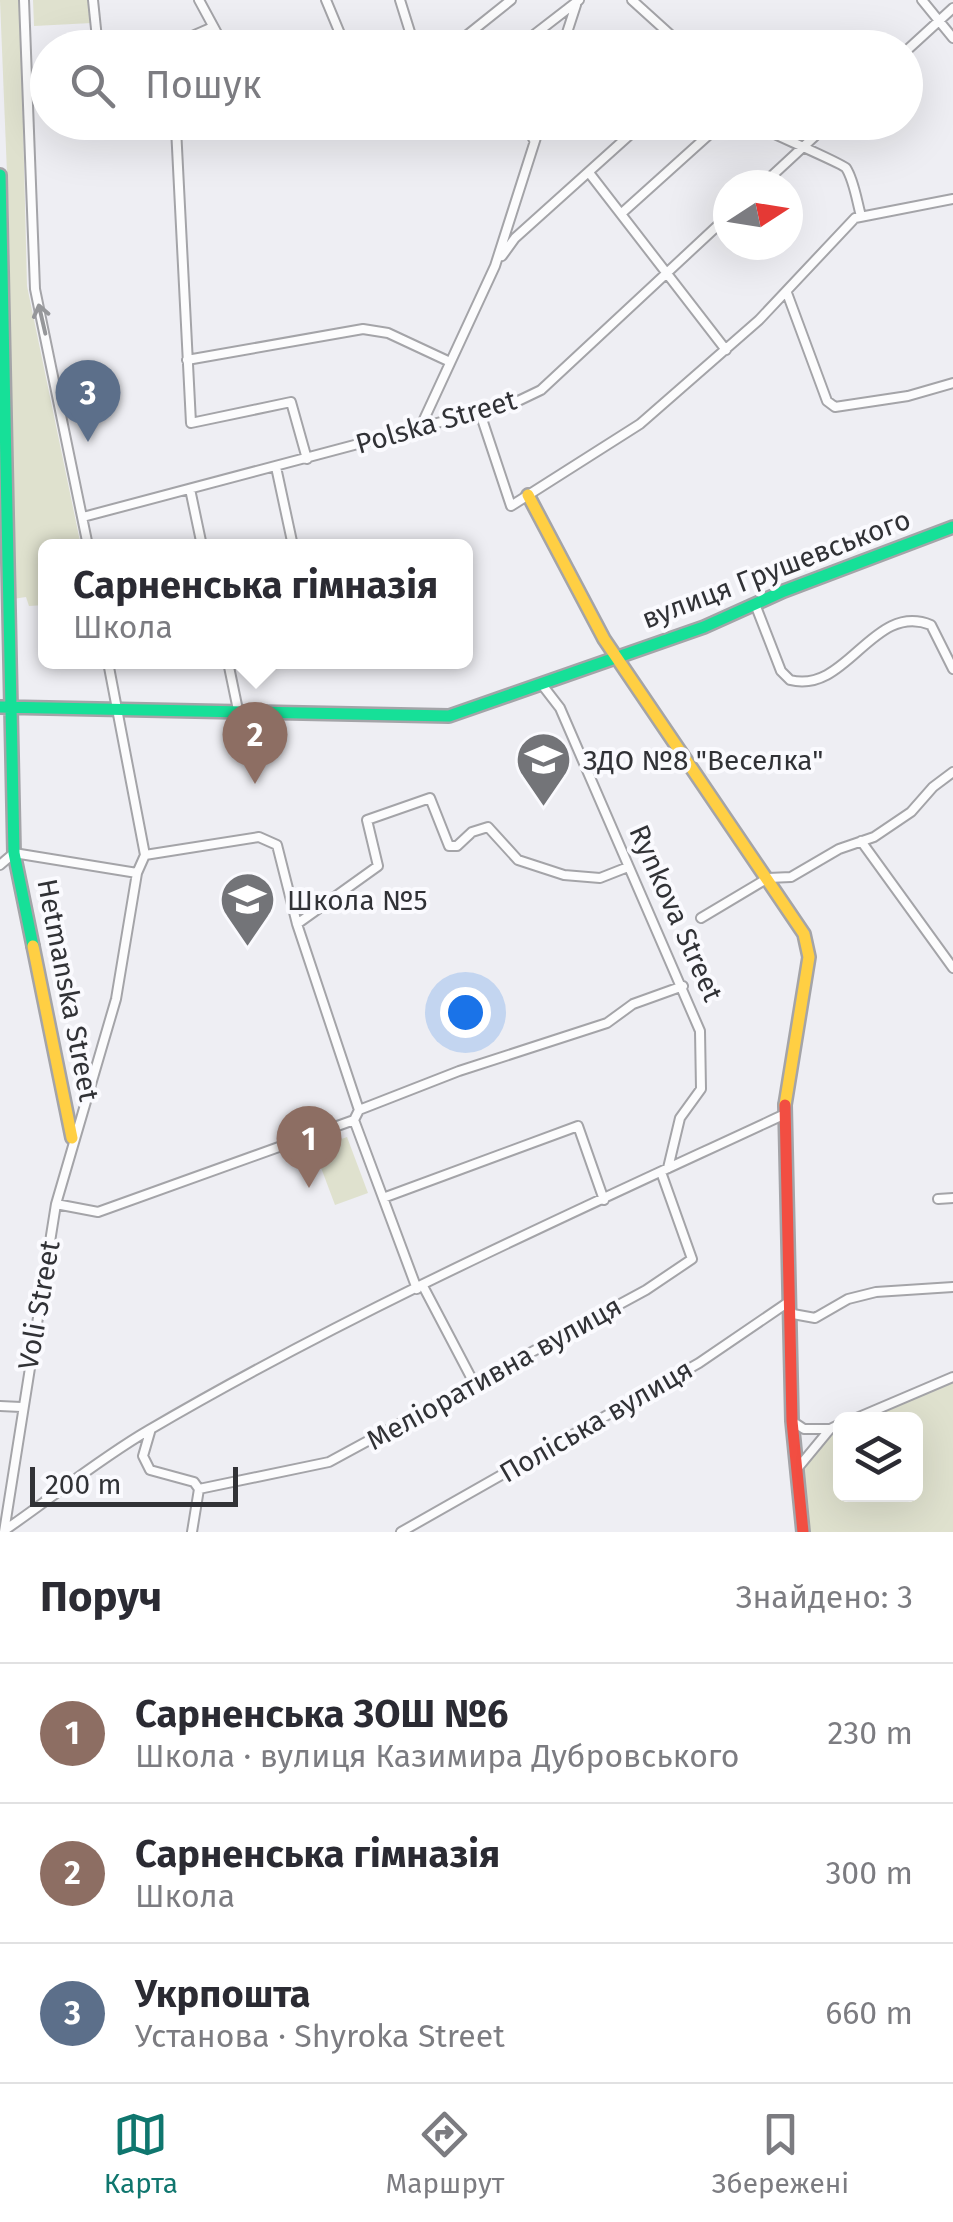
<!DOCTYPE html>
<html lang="uk">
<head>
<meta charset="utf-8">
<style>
	:root { --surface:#fff; --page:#f7f7f7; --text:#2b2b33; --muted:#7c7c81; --line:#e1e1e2; --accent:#0f766e }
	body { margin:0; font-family:"Fira Sans",sans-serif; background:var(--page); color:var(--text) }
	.controls { position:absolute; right:30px; bottom:30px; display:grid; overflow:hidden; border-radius:15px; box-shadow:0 10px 40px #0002 }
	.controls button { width:90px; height:90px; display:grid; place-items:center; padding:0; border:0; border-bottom:2px solid var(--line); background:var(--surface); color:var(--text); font:50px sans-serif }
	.compass { position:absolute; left:713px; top:170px; width:90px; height:90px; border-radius:50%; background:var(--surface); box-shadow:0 10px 40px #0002; rotate:78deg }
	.scale { position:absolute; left:30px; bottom:25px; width:208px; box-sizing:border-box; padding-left:10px; border:5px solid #313236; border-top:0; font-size:28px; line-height:35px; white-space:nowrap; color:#313236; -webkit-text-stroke:8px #fafafe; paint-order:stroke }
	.you { position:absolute; left:465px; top:1012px; width:35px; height:35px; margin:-25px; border:8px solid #fff; border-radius:50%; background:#1a73e8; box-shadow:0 0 0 15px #1a73e833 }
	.badge { display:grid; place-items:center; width:65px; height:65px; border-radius:50%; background:var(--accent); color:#fff; font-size:32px; font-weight:700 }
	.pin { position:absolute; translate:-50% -82px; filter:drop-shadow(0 2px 5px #0008) }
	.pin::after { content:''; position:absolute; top:52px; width:35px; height:30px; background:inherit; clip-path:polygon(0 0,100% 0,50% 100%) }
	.popup { position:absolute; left:38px; top:539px; width:435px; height:130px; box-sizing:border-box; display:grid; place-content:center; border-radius:15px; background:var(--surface); filter:drop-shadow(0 2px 8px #0005); font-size:32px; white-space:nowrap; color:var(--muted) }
	.popup b { font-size:38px; color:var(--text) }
	.popup::after { content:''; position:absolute; left:50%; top:100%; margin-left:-20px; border:20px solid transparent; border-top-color:var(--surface) }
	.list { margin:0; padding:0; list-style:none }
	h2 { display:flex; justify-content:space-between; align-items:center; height:130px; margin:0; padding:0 40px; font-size:42px }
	h2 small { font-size:32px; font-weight:400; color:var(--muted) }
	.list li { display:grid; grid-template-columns:65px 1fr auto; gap:30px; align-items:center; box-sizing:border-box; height:140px; padding:0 40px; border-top:2px solid var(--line) }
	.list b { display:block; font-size:38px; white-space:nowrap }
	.list p { margin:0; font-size:32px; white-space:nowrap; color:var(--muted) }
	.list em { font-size:32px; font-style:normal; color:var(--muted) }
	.icon { flex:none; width:55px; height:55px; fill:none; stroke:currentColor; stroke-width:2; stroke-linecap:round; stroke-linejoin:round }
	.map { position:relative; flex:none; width:953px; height:1532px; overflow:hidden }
	.search { position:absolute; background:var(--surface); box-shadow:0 10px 40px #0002; left:30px; right:30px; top:30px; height:110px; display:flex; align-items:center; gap:25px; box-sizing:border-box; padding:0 35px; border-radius:55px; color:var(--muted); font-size:38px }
	.sheet { height:550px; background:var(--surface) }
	nav { display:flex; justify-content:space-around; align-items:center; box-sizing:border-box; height:140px; border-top:2px solid var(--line); background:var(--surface); font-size:28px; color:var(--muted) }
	nav a { display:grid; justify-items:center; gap:5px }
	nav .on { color:var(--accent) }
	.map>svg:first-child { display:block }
	.green { fill:#dfe1ce }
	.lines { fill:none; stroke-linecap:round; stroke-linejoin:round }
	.street-casing { stroke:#a4a4a8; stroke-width:12 }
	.fast-casing { stroke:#a4a4a8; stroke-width:16 }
	.slow-casing { stroke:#a4a4a8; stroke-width:16 }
	.jam-casing { stroke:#a4a4a8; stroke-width:16 }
	.street { stroke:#fcfcfd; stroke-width:8 }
	.fast { stroke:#16e098; stroke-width:11 }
	.slow { stroke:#ffcf43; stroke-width:11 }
	.jam { stroke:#f24e42; stroke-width:11 }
	.oneway { stroke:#96979a }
	.labels { text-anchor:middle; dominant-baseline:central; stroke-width:8; stroke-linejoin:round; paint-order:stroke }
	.street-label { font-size:28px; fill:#313236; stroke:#fafafe }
	.poi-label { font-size:28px; fill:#313236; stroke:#fafafe; text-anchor:start }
</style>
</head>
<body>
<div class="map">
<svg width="953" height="1532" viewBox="0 0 953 1532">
	<rect width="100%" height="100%" fill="#eeeef3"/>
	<!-- green -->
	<path class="green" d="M0,0H20L27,286L81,546H45V605L29,606L26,597L13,599L9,223Z
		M33,0H90L92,23L34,26Z
		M347,1137L368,1193L335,1205L314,1149Z
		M953,1377V1532H803L802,1460L830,1429L840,1425V1494H916V1420L852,1419Z"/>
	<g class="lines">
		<defs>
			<path id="street" d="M24,0L35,289L88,546
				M93,0L98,48
				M199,0L225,48
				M326,0L346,48
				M400,0L415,48
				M632,0L685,48
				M922,0L953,38
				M144,48L190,37L213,27
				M442,48L466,36L511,0
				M517,48L579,0
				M562,48L576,5
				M906,51L953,8
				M164,122L176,128L276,122
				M524,122L534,140
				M750,122C765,131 842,163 846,168C854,180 857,202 861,216
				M176,128L191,423L291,402L307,459
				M590,174L726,350
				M762,185L830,122
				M623,212L723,122
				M502,256L515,238L644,122
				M787,293L827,401L835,407L908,396L953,383
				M187,360L363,329L388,333L448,361
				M480,413L511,506L640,424L759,320L855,218L953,199
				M420,428L495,266L541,122
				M276,467L293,546
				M190,489L202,546
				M83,517L516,402L541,390L728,216
				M755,604L781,671L790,680C847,695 873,601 931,625L953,669
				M228,662L238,710
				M543,686L560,708L700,1031L701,1089L680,1118L668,1168
				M861,841L953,968
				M14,853L137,873
				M145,855L259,837L277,845L297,924L359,1110
				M0,865L14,853
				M701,918L768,878L791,877L839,849L874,837L911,812L933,787L953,772
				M297,924L378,866L367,820L430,798L449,846H457L472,832L488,827L518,860L564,875L600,878L628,867
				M354,1120L417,1289
				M383,1198L578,1126L604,1200
				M938,1199L953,1198
				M56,1204L98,1212L354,1120L359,1110L459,1071L607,1023L633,1004L683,986
				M423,1286L475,1385
				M0,1406L21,1407
				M852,1420L953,1377
				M792,1421L804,1429H830
				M150,1432L143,1456L150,1470L194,1482L199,1489
				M797,1469L830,1429L840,1424
				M199,1489L329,1462L646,1290L692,1259L661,1172
				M5,1530C53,1497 99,1459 149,1430C352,1311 570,1214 783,1115
				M4,1532L56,1204L116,999L137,873L145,855L108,662
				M192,1532L199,1489
				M401,1532L699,1363L787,1303L793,1314L815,1318L848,1299L876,1292L953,1287"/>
			<path id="fast" d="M0,175L14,853L33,946
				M0,707L449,716L704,627L784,591L953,527"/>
			<path id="slow" d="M528,495L604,639L804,934L809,957L785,1105
				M33,946L72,1138"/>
			<path id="jam" d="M785,1105L792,1421L803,1532"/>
		</defs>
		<!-- street casing -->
		<use href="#street" class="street-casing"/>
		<!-- fast casing -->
		<use href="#fast" class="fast-casing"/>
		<!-- slow casing -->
		<use href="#slow" class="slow-casing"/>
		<!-- jam casing -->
		<use href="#jam" class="jam-casing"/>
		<!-- street -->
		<use href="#street" class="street"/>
		<!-- fast -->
		<use href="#fast" class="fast"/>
		<!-- slow -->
		<use href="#slow" class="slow"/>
		<!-- jam -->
		<use href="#jam" class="jam"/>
	</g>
	<!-- one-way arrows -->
	<defs><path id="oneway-shaft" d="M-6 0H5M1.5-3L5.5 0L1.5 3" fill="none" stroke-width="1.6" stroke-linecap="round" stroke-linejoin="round" transform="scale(2.5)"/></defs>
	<use class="oneway" href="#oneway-shaft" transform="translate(42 319) rotate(-103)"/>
	<!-- icons -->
	<defs>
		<symbol id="school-pin" viewBox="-11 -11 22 30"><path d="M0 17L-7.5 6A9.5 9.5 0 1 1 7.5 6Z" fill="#737478" stroke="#fafafe"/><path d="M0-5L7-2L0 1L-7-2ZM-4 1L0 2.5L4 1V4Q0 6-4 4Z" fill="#fff"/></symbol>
	</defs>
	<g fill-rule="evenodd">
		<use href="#school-pin" x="512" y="728" width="63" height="86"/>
		<use href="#school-pin" x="216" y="868" width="63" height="86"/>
	</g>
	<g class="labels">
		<!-- street labels -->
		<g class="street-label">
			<text transform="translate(436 422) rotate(-16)">Polska Street</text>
			<text transform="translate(776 569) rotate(-21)">вулиця Грушевського</text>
			<text transform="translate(676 913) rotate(66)">Rynkova Street</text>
			<text transform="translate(68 990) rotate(79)">Hetmanska Street</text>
			<text transform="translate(39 1305) rotate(-80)">Voli Street</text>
			<text transform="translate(494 1373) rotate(-29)">Меліоративна вулиця</text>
			<text transform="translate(596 1421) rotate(-30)">Поліська вулиця</text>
		</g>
		<!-- poi labels -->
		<g class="poi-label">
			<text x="583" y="760">ЗДО №8 "Веселка"</text>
			<text x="287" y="900">Школа №5</text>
		</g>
	</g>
</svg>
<div class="controls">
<button><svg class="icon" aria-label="layers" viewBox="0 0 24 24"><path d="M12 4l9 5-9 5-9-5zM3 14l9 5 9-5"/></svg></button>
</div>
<svg class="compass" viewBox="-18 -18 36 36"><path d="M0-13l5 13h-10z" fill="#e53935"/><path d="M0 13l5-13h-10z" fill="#7c7c81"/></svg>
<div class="scale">200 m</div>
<div class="you"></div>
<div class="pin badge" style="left:309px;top:1188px;background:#8d6e63">1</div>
<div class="pin badge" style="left:255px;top:784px;background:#8d6e63">2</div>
<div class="popup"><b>Сарненська гімназія</b>Школа</div>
<div class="pin badge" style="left:88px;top:442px;background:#5c6f8a">3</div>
<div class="search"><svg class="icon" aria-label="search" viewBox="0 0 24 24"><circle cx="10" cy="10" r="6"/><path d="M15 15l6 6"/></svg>Пошук</div>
</div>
<section class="sheet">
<h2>Поруч<small>Знайдено: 3</small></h2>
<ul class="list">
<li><span class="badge" style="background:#8d6e63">1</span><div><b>Сарненська ЗОШ №6</b><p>Школа · вулиця Казимира Дубровського</p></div><em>230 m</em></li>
<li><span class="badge" style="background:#8d6e63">2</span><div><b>Сарненська гімназія</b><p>Школа</p></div><em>300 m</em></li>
<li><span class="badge" style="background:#5c6f8a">3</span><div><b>Укрпошта</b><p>Установа · Shyroka Street</p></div><em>660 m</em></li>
</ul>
</section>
<nav>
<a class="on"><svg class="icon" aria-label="map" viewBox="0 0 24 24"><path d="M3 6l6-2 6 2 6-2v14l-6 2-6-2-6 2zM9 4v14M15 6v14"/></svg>Карта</a>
<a><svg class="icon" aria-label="directions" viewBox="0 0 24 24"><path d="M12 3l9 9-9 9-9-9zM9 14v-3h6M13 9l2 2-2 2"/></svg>Маршрут</a>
<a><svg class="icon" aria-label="saved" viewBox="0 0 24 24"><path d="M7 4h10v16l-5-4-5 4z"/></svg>Збережені</a>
</nav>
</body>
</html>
